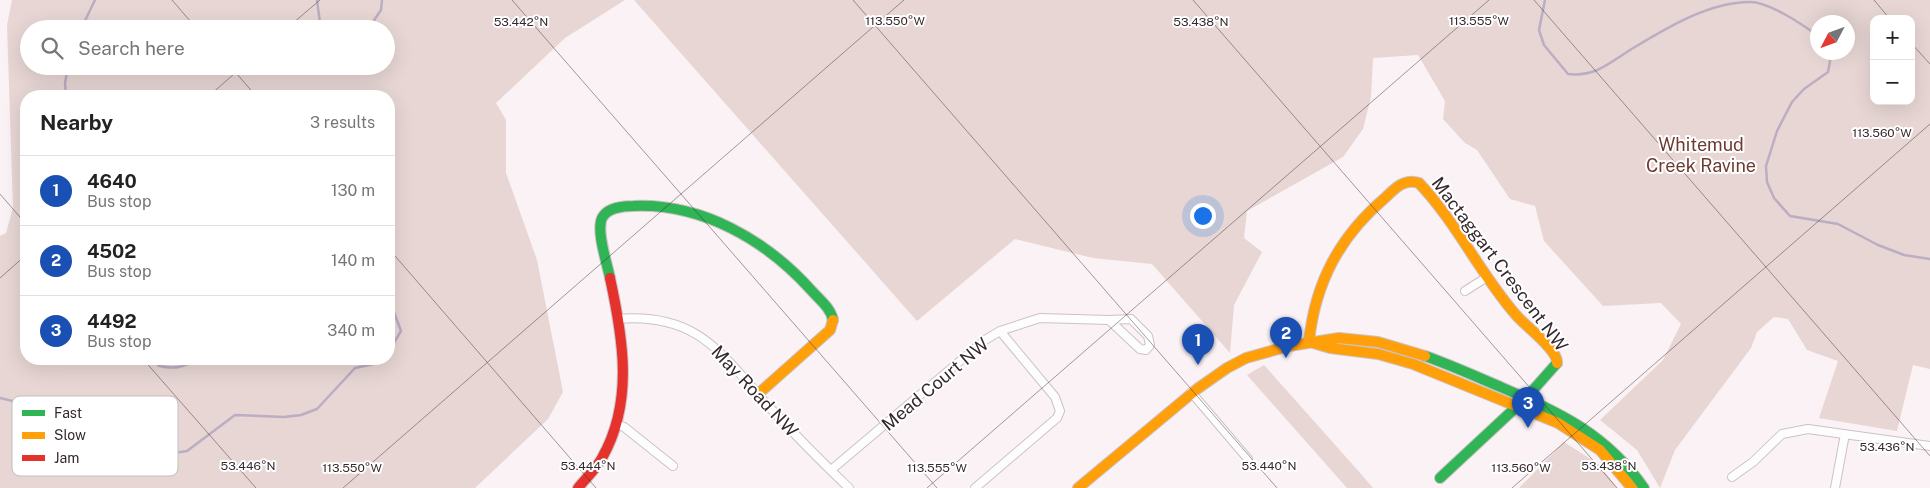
<!DOCTYPE html>
<html lang="en">
<head>
<meta charset="utf-8">
<style>
	:root { --surface:#fff; --page:#f6f6f6; --text:#222; --muted:#767676; --line:#e0e0e0; --accent:#ea580c }
	body { margin:0; font-family:"Public Sans",sans-serif; background:var(--page); color:var(--text) }
	.controls { position:absolute; right:15px; top:15px; display:grid; overflow:hidden; border-radius:10px; box-shadow:0 5px 20px #0002 }
	.controls button { width:45px; height:45px; display:grid; place-items:center; padding:0; border:0; border-bottom:1px solid var(--line); background:var(--surface); color:var(--text); font:25px sans-serif }
	.compass { position:absolute; left:1810px; top:15px; width:45px; height:45px; border-radius:50%; background:var(--surface); box-shadow:0 5px 20px #0002; rotate:229deg }
	.you { position:absolute; left:1202px; top:215px; width:18px; height:18px; margin:-12px; border:4px solid #fff; border-radius:50%; background:#1a73e8; box-shadow:0 0 0 8px #1a73e833 }
	.badge { display:grid; place-items:center; width:32px; height:32px; border-radius:50%; background:var(--accent); color:#fff; font-size:16px; font-weight:700 }
	.pin { position:absolute; translate:-50% -41px; filter:drop-shadow(0 1px 2px #0008) }
	.pin::after { content:''; position:absolute; top:26px; width:18px; height:15px; background:inherit; clip-path:polygon(0 0,100% 0,50% 100%) }
	.list { margin:0; padding:0; list-style:none }
	h2 { display:flex; justify-content:space-between; align-items:center; height:65px; margin:0; padding:0 20px; font-size:21px }
	h2 small { font-size:16px; font-weight:400; color:var(--muted) }
	.list li { display:grid; grid-template-columns:32px 1fr auto; gap:15px; align-items:center; box-sizing:border-box; height:70px; padding:0 20px; border-top:1px solid var(--line) }
	.list b { display:block; font-size:19px; white-space:nowrap }
	.list p { margin:0; font-size:16px; white-space:nowrap; color:var(--muted) }
	.list em { font-size:16px; font-style:normal; color:var(--muted) }
	.icon { flex:none; width:28px; height:28px; fill:none; stroke:currentColor; stroke-width:2; stroke-linecap:round; stroke-linejoin:round }
	.map { position:relative; flex:none; width:1930px; height:488px; overflow:hidden }
	.search { position:absolute; background:var(--surface); box-shadow:0 5px 20px #0002; left:20px; top:20px; width:375px; height:55px; display:flex; align-items:center; gap:12px; box-sizing:border-box; padding:0 18px; border-radius:28px; color:var(--muted); font-size:19px }
	.panel { position:absolute; background:var(--surface); box-shadow:0 5px 20px #0002; left:20px; top:90px; width:375px; height:275px; border-radius:20px }
	.map>svg:first-child { display:block }
	.green { fill:#e7d6d4; fill-rule:evenodd }
	.lines { fill:none; stroke-linecap:round; stroke-linejoin:round }
	.stream { stroke:#bbadc2; stroke-width:2.5 }
	.street-casing { stroke:#ccc2c6; stroke-width:10 }
	.fast-casing { stroke:#ccc2c6; stroke-width:12 }
	.slow-casing { stroke:#ccc2c6; stroke-width:12 }
	.jam-casing { stroke:#ccc2c6; stroke-width:12 }
	.street { stroke:#fefdfd; stroke-width:8 }
	.fast { stroke:#30b455; stroke-width:10 }
	.slow { stroke:#ff9f0a; stroke-width:10 }
	.jam { stroke:#e5322d; stroke-width:10 }
	.ticks { fill:none; stroke:#36292e; stroke-width:1; stroke-opacity:0.45 }
	.labels { text-anchor:middle; dominant-baseline:central; stroke-width:4; stroke-linejoin:round; paint-order:stroke }
	.park-label { font-size:18px; fill:#6f3b30; stroke:#fff }
	.street-label { font-size:18px; fill:#36292e; stroke:#fff }
	.key { fill:#fff; stroke:#c3bfc0; stroke-width:1 }
	.key-label { font-size:14px; fill:#36292e }
	.ticks-label { font-size:12px; text-anchor:middle; fill:#36292e; stroke:#fff; stroke-width:4; stroke-linejoin:round; paint-order:stroke }
</style>
</head>
<body>
<div class="map">
<svg width="1930" height="488" viewBox="0 0 1930 488">
	<rect width="100%" height="100%" fill="#faf2f4"/>
	<!-- green -->
	<path class="green" d="M12,0H625L565,38L496,103L506,120V173L537,260L563,392L548,419L475,488H0V236L6,233L13,208L7,25ZM29,29H386V66H29ZM26,96H389V359H26Z
		M634,0H1930V369L1913,365L1897,431L1819,418L1838,361L1807,350L1788,319L1774,317L1757,332L1751,348L1675,450L1660,488L1637,450L1600,420L1663,360L1681,324L1661,303L1603,306L1544,241L1535,206L1510,199L1477,150L1465,143L1443,119L1445,101L1418,55L1373,58L1371,97L1363,129L1343,157L1247,211L1244,238L1262,252L1234,305L1230,353L1152,264L1093,258L1015,239L917,321ZM1874,19H1911V101H1874ZM1848,22V52H1818V22Z
		M1264,365L1361,474L1373,488H1347L1247,375Z
		M1564,442L1600,465L1617,488H1519Z"/>
	<g class="lines">
		<!-- stream -->
		<path class="stream" d="M317,0L320,23L328,29
			M1545,0L1539,30L1544,45L1568,74C1595,77 1608,64 1630,50C1665,29 1708,2 1750,2C1769,2 1802,24 1818,36
			M81,29L95,0
			M368,29L381,10L382,0
			M1829,52L1831,56L1828,72L1804,89L1792,102L1777,131L1766,166L1767,182L1774,198L1790,216L1838,224L1878,245L1904,255L1930,259
			M66,96L65,83L68,66
			M389,299L401,331L389,351
			M153,359L159,366C174,369 184,368 197,359
			M0,398L87,419L118,442L162,455L187,451L235,415L284,417L301,415L317,409L355,368L378,363L382,359"/>
		<defs>
			<path id="street" d="M1465,291L1487,277
				M617,319C701,312 723,357 773,411C798,438 823,463 849,488
				M1191,392L1248,459
				M618,425L624,427L673,466
				M831,470L985,340L1000,331L1040,318L1109,320L1140,349L1146,350L1150,345L1148,336L1131,319L1109,320
				M1732,477L1753,462L1782,434L1808,429L1930,446
				M975,488L1057,418L1060,411L1055,397L1000,331
				M1835,488L1845,434"/>
			<path id="fast" d="M610,278C607,263 596,231 602,218C607,208 623,206 633,206C702,203 766,240 811,290C819,299 831,308 833,320
				M1425,356C1451,365 1477,377 1503,388C1561,413 1607,435 1644,488
				M1440,478L1526,398L1557,363"/>
			<path id="slow" d="M1309,342C1315,282 1340,236 1386,197C1395,188 1405,178 1419,183C1457,223 1480,274 1516,315C1525,326 1558,349 1557,363
				M1310,342L1330,348L1378,354L1413,364L1558,423L1600,450L1632,488
				M758,394L830,330L833,320
				M1078,488L1197,389L1227,368L1246,358L1289,346L1339,338L1378,342L1425,356"/>
			<path id="jam" d="M578,488C586,478 596,469 602,458C634,402 623,338 610,278"/>
		</defs>
		<!-- street casing -->
		<use href="#street" class="street-casing"/>
		<!-- fast casing -->
		<use href="#fast" class="fast-casing"/>
		<!-- slow casing -->
		<use href="#slow" class="slow-casing"/>
		<!-- jam casing -->
		<use href="#jam" class="jam-casing"/>
		<!-- street -->
		<use href="#street" class="street"/>
		<!-- fast -->
		<use href="#fast" class="fast"/>
		<!-- slow -->
		<use href="#slow" class="slow"/>
		<!-- jam -->
		<use href="#jam" class="jam"/>
	</g>
	<!-- ticks -->
	<path class="ticks" d="M172,0L197,29M512,0L937,488M853,0L1277,488M1193,0L1617,488M1534,0L1930,456M1874,0L1890,19M286,29L320,0M1911,43L1930,64M230,66L256,96M209,96L243,66M0,194L26,224M389,249L596,488M0,278L26,255M143,359L256,488M343,488L904,0M927,488L1489,0M1512,488L1930,124"/>
	<g class="labels">
		<!-- park labels -->
		<g class="park-label">
			<text x="1701" y="144">Whitemud<tspan x="1701" dy="21">Creek Ravine</tspan></text>
		</g>
		<!-- street labels -->
		<g class="street-label">
			<text transform="translate(1500 264) rotate(53)">Mactaggart Crescent NW</text>
			<text transform="translate(935 384) rotate(-40)">Mead Court NW</text>
			<text transform="translate(755 391) rotate(47)">May Road NW</text>
		</g>
	</g>
	<!-- legend -->
	<rect x="12" y="396" width="166" height="80" rx="8" class="key"/>
	<rect x="22" y="410" width="23" height="6" fill="#30b455"/>
	<rect x="22" y="432" width="23" height="7" fill="#ff9f0a"/>
	<rect x="22" y="455" width="23" height="6" fill="#e5322d"/>
	<g class="key-label">
		<text x="54" y="418">Fast</text>
		<text x="54" y="440">Slow</text>
		<text x="54" y="463">Jam</text>
	</g>
	<g class="ticks-label">
		<text x="895" y="25">113.550°W</text>
		<text x="1479" y="25">113.555°W</text>
		<text x="521" y="26">53.442°N</text>
		<text x="1201" y="26">53.438°N</text>
		<text x="1882" y="137">113.560°W</text>
		<text x="1887" y="451">53.436°N</text>
		<text x="248" y="470">53.446°N</text>
		<text x="588" y="470">53.444°N</text>
		<text x="1269" y="470">53.440°N</text>
		<text x="1609" y="470">53.438°N</text>
		<text x="352" y="472">113.550°W</text>
		<text x="937" y="472">113.555°W</text>
		<text x="1521" y="472">113.560°W</text>
	</g>
</svg>
<div class="controls">
<button>+</button>
<button>−</button>
</div>
<svg class="compass" viewBox="-18 -18 36 36"><path d="M0-13l5 13h-10z" fill="#e53935"/><path d="M0 13l5-13h-10z" fill="#767676"/></svg>
<div class="you"></div>
<div class="pin badge" style="left:1198px;top:365px;background:#1a4fb4">1</div>
<div class="pin badge" style="left:1286px;top:358px;background:#1a4fb4">2</div>
<div class="pin badge" style="left:1528px;top:428px;background:#1a4fb4">3</div>
<div class="search"><svg class="icon" aria-label="search" viewBox="0 0 24 24"><circle cx="10" cy="10" r="6"/><path d="M15 15l6 6"/></svg>Search here</div>
<section class="panel">
<h2>Nearby<small>3 results</small></h2>
<ul class="list">
<li><span class="badge" style="background:#1a4fb4">1</span><div><b>4640</b><p>Bus stop</p></div><em>130 m</em></li>
<li><span class="badge" style="background:#1a4fb4">2</span><div><b>4502</b><p>Bus stop</p></div><em>140 m</em></li>
<li><span class="badge" style="background:#1a4fb4">3</span><div><b>4492</b><p>Bus stop</p></div><em>340 m</em></li>
</ul>
</section>
</div>
</body>
</html>
